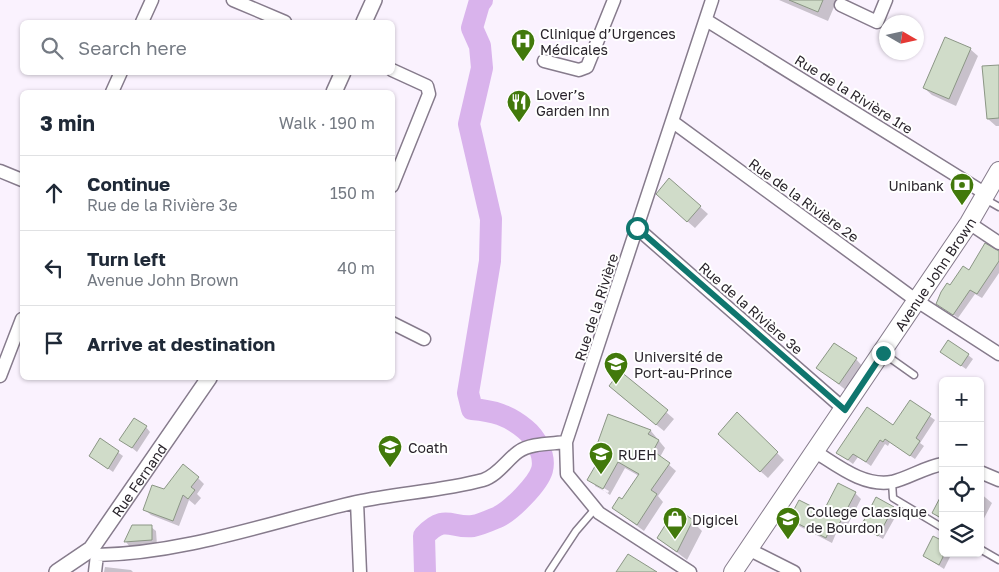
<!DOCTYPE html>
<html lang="en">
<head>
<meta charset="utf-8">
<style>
	:root { --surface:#fff; --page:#f6f6f7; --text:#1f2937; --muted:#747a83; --line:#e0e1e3 }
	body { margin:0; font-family:"Golos Text",sans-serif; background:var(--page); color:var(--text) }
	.controls { position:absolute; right:15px; bottom:15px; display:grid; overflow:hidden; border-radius:8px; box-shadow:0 1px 4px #0004 }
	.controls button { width:45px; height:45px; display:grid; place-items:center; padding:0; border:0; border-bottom:1px solid var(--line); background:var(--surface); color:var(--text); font:25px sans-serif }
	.compass { position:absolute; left:879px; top:15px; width:45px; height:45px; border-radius:50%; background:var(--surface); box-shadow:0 1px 4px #0004; rotate:99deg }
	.stop { position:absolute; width:15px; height:15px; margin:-11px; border:4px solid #0f766e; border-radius:50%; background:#fff }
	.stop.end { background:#0f766e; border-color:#fff; box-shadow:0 1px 5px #0008 }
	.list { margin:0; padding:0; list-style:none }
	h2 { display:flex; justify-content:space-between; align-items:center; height:65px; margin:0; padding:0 20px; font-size:21px }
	h2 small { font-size:16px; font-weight:400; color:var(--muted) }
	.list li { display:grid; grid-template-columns:32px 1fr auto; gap:15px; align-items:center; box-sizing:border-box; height:75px; padding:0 20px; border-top:1px solid var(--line) }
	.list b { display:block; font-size:19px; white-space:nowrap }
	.list p { margin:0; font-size:16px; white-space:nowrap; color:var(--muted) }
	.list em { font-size:16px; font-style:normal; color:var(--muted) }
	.icon { flex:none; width:28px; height:28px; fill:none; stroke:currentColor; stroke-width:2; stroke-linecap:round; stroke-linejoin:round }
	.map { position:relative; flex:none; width:999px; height:572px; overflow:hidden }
	.search { position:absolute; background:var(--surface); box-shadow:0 1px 4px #0004; left:20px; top:20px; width:375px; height:55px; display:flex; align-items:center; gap:12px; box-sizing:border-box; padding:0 18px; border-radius:8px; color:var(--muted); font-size:19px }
	.panel { position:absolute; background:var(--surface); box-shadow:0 1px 4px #0004; left:20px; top:90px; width:375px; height:290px; border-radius:8px }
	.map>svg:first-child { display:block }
	.shadow { fill:#0003; fill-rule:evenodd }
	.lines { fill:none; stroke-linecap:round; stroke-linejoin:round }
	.river { stroke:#d9b3ec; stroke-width:22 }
	.building { fill:#d0dcc9; stroke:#8b9685 }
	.service-casing { stroke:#867b8c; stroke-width:9 }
	.minor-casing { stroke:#867b8c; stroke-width:15 }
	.tertiary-casing { stroke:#867b8c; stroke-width:18 }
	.secondary-casing { stroke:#867b8c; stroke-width:20 }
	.service { stroke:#fff; stroke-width:6 }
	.minor { stroke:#fff; stroke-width:12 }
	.tertiary { stroke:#fff; stroke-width:15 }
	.secondary { stroke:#fff; stroke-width:18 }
	.route { stroke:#0f766e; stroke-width:6 }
	.labels { text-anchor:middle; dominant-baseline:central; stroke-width:4; stroke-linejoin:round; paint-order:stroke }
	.poi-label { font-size:14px; fill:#29242b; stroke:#fff; text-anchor:start }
	.street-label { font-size:14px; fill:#29242b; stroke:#fff }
</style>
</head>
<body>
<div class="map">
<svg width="999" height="572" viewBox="0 0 999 572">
	<rect width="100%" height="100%" fill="#faf2fe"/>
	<!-- shadow -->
	<path class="shadow" d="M779,0H837L828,21Z
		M970,49L978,56L956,106L932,95L924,88Z
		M999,66V126H996L988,119Z
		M669,179L708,214L695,228L665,202Z
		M995,251H999V273L982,298L975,294L958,318L938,303L950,287Z
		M968,355L973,359L966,369L947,356Z
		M856,359L863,367L847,391L818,368Z
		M621,373L674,419L664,431L617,393Z
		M910,402L935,420L920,443L924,446L915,459L890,442L888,446L885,444L871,466L858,457L853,464L838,453L894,427Z
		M737,413L784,460L768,478L727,441Z
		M609,416L651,431L665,448L660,457L676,471L658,496L663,502L644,531L613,508L622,501L639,476L625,468L610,495L589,480L601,458L595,453ZM595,483L609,491L608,493L595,486Z
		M146,427L150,432L137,452L121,439Z
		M101,440L123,456L113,472L91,456Z
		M198,478L204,484L197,494L201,498L195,505L189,500L179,526L151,515L144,509L164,491Z
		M855,493L861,499L843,534L837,531L832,543L797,525L791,519L824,514Z
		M980,493L992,503L980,526Z
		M943,494V521L933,513Z
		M893,508L898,512L883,539L862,526Z
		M692,521L702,531L687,560L658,538Z
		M133,527H151L156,531L157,545L130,547L126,542Z
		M943,553H952L944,569L924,556Z
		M105,567L131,570L133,572H104Z"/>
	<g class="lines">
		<!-- river -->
		<path class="river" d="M425,572L424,536C445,513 452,529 473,526C480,525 491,520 498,517C511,511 538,484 542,470C546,455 535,437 525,429C508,415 494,411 472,409L468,393L490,261L491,219L469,124L482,68L480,46L472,28L479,4L482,0"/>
	</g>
	<!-- building -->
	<path class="building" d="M789,0H823L818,12Z
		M945,37L971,48L949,99L923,88Z
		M999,65V118L987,119L982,66Z
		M669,178L701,206L687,222L656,194Z
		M985,243L999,251V261L977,294L970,290L953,315L936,304L941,292L947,283L950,285L963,266L969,270Z
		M948,340L969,354L961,366L940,352Z
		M834,343L857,358L839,384L816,368Z
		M620,371L668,410L656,425L609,386Z
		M910,400L931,414L916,438L920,441L910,456L885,439L883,442L880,440L866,462L853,454L848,460L836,453L867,407L893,425Z
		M737,412L778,452L760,472L718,434Z
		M608,414L651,430L648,434L659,440L653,451L670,463L651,490L657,494L637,525L612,508L619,497L622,499L639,474L618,462L603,489L587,480L601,456L594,453Z
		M134,418L147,426L132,448L119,440Z
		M100,438L119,451L108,469L89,456Z
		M183,464L199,477L191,487L195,490L188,499L183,495L173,521L143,510L152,485L164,489Z
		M838,483L856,492L837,528L831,526L826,538L789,519L799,500L823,512Z
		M943,492V519L932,513Z
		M876,497L894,507L878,536L861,526Z
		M676,508L693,520L677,552L657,538Z
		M132,525H152V540L124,542Z
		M933,536L943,541V557L939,565L923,556Z
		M628,554L657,572H616Z"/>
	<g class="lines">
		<defs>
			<path id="service" d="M985,199L999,207
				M883,353L914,375
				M892,482L893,498L943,528
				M980,549L999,560
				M549,572L576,531L595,509"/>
			<path id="minor" d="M233,0L285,22
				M841,5L877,22L886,0
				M706,20L986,194
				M142,22L152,0
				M544,61L579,70L587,67L614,0
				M392,70L427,86L429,94L392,186
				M112,92L121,72
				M673,122L917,301L999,354
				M0,171L22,180
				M969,223L999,243
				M637,228L845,410
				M392,323L424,339
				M0,376L22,319
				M814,451C837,465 863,487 892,482C909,478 925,467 943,464
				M980,472L999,480
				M357,502L360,572
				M91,549L97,555C186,553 270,522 356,502C398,493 442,491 483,480C497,476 507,460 518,452C530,443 552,444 566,442
				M748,549L794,572
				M95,572L97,555
				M690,572L599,513L567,474L566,442L712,0"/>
			<g id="tertiary">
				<path d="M364,22L374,0"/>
				<path d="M334,92L343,72"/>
				<path id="s1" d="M57,572L91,549L209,378"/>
			</g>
			<g id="secondary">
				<path id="s2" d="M733,572L969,223L999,171"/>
			</g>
		</defs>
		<!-- service casing -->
		<use href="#service" class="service-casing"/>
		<!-- minor casing -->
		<use href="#minor" class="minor-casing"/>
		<!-- tertiary casing -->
		<use href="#tertiary" class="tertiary-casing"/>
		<!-- secondary casing -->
		<use href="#secondary" class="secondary-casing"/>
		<!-- service -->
		<use href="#service" class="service"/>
		<!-- minor -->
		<use href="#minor" class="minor"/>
		<!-- tertiary -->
		<use href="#tertiary" class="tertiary"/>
		<!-- secondary -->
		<use href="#secondary" class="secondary"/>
	</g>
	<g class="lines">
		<!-- route -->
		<path class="route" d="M637,228L845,410L883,353"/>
	</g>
	<!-- icons -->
	<defs>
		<symbol id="hospital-pin" viewBox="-11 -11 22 30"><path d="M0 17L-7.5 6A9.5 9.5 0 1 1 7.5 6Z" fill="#42790b" stroke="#fff"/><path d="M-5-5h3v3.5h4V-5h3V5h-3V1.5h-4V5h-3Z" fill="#fff"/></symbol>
		<symbol id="restaurant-pin" viewBox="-11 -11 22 30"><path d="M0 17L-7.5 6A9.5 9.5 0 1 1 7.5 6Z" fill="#42790b" stroke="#fff"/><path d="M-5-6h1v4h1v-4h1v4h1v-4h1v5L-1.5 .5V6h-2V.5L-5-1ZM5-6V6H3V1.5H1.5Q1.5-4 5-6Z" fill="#fff"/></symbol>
		<symbol id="bank-pin" viewBox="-11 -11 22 30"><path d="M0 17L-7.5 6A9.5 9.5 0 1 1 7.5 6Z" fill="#42790b" stroke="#fff"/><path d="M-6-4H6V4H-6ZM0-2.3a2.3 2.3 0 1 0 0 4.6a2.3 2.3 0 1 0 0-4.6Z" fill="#fff"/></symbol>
		<symbol id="university-pin" viewBox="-11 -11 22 30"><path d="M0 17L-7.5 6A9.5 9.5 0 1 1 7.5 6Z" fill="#42790b" stroke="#fff"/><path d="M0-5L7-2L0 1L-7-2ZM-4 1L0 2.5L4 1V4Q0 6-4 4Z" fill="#fff"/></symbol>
		<symbol id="shop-pin" viewBox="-11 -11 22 30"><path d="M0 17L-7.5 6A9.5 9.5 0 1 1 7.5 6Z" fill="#42790b" stroke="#fff"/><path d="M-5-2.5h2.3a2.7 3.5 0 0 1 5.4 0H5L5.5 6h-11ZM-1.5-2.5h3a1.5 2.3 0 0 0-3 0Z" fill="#fff"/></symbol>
		<symbol id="school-pin" viewBox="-11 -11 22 30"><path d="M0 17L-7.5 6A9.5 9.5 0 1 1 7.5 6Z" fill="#42790b" stroke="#fff"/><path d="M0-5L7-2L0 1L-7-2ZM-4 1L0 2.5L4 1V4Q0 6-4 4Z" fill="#fff"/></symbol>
	</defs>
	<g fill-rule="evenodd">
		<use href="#hospital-pin" x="509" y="27" width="28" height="38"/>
		<use href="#restaurant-pin" x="505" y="88" width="28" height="38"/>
		<use href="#bank-pin" x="948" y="171" width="28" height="38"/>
		<use href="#university-pin" x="602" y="350" width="28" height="38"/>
		<use href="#university-pin" x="376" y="433" width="28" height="38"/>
		<use href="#university-pin" x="587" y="440" width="28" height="38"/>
		<use href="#shop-pin" x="661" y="505" width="28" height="38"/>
		<use href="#school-pin" x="774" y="505" width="28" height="38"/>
	</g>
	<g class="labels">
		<!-- poi labels -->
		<g class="poi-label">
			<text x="540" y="33">Clinique d’Urgences<tspan x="540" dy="16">Médicales</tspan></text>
			<text x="536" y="94">Lover’s<tspan x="536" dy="16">Garden Inn</tspan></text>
			<text x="944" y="185" text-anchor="end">Unibank</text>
			<text x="634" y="356">Université de<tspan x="634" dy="16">Port-au-Prince</tspan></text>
			<text x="408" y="447">Coath</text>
			<text x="618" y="454">RUEH</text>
			<text x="806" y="511">College Classique<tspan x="806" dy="16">de Bourdon</tspan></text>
			<text x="692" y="519">Digicel</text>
		</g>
		<!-- street labels -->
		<g class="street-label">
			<text transform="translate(854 94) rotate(32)">Rue de la Rivière 1re</text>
			<text transform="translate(804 200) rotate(36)">Rue de la Rivière 2e</text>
			<text stroke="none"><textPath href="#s2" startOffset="360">Avenue John Brown</textPath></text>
			<text transform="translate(596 307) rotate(-72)">Rue de la Rivière</text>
			<text transform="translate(751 308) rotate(41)">Rue de la Rivière 3e</text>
			<text stroke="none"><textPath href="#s1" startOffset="125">Rue Fernand</textPath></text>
		</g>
	</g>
</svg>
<div class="controls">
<button>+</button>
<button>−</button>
<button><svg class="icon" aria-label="locate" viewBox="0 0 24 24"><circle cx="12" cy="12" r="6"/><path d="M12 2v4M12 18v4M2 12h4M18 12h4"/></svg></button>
<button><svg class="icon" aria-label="layers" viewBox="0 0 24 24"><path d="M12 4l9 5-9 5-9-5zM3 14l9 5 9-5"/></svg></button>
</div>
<svg class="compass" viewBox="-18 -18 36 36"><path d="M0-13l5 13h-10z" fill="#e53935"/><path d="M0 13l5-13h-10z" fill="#747a83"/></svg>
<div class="stop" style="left:637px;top:228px"></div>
<div class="stop end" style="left:883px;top:353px"></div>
<div class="search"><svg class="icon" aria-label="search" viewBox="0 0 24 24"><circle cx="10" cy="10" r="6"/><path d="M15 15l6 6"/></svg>Search here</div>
<section class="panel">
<h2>3 min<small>Walk · 190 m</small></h2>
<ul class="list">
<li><svg class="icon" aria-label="ahead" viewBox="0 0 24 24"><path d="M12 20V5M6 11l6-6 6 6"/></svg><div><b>Continue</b><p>Rue de la Rivière 3e</p></div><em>150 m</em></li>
<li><svg class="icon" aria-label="left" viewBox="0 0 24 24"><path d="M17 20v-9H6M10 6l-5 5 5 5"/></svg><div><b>Turn left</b><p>Avenue John Brown</p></div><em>40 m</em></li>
<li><svg class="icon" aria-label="arrive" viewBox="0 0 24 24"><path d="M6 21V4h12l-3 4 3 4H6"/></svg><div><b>Arrive at destination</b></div></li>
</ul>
</section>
</div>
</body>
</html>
